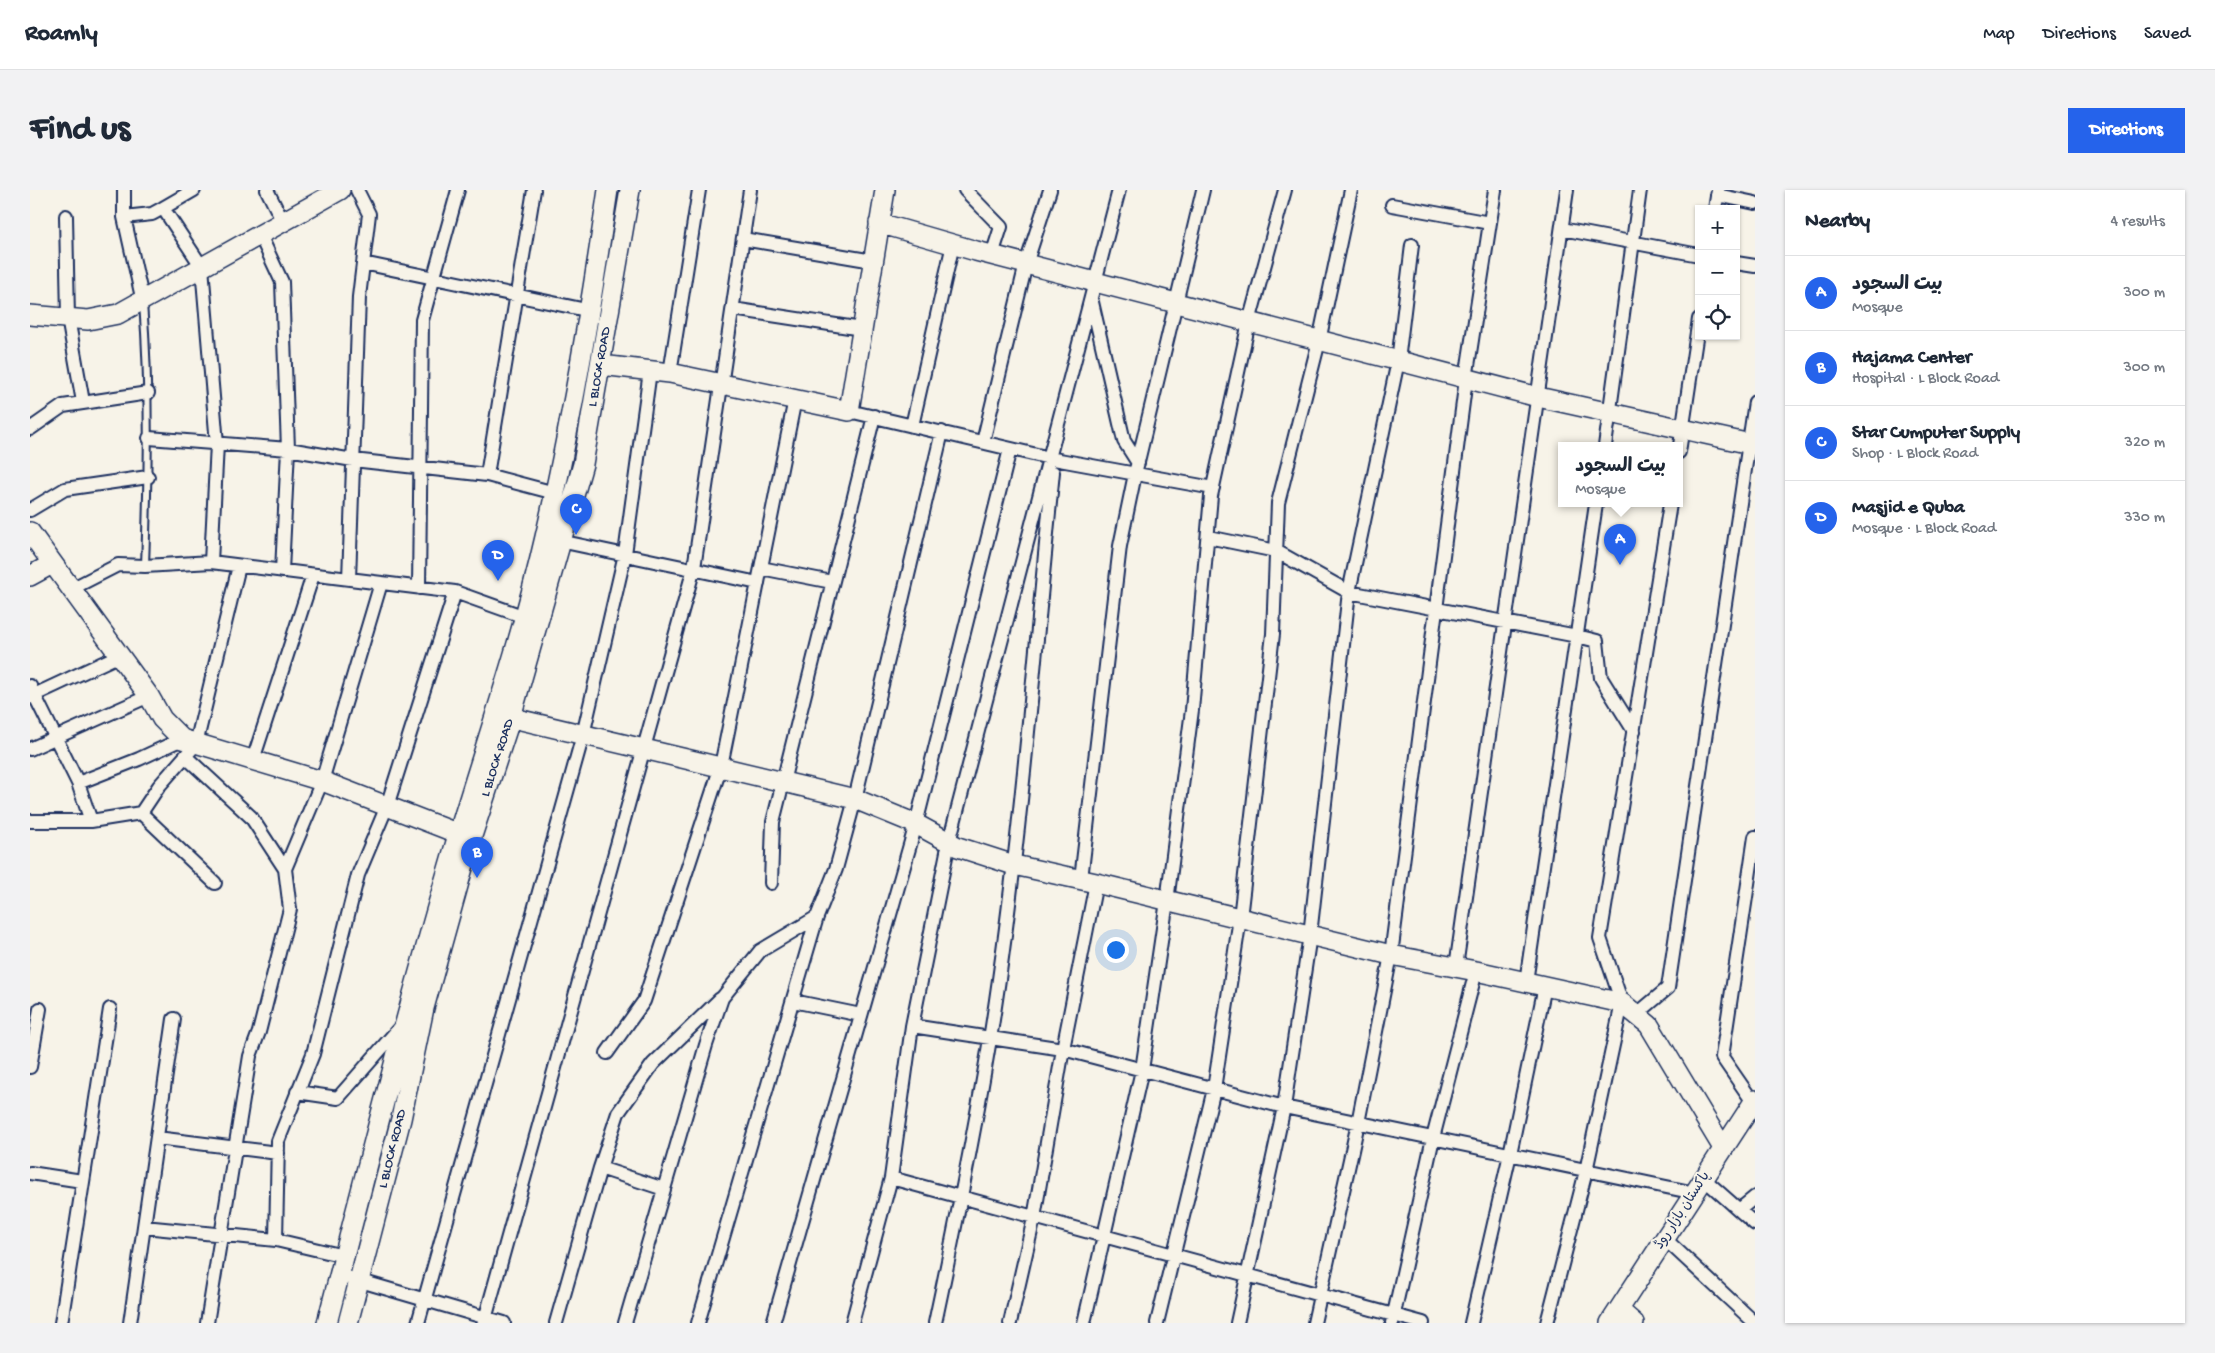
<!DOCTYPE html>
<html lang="en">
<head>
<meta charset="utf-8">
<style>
	:root { --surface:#fff; --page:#f2f2f3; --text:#1f2937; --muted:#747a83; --line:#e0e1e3; --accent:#2563eb }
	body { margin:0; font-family:"Gochi Hand","Playpen Sans Arabic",sans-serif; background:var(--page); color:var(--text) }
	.controls { position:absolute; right:15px; top:15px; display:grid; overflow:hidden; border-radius:0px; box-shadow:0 1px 4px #0004 }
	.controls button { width:45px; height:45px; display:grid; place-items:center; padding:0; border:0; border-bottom:1px solid var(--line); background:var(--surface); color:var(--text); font:25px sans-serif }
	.you { position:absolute; left:1085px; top:759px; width:18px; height:18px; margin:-12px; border:4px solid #fff; border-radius:50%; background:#1a73e8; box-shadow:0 0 0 8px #1a73e833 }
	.badge { display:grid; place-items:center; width:32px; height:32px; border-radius:50%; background:var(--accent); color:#fff; font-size:16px; font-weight:700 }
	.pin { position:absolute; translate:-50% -41px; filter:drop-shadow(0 1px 2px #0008) }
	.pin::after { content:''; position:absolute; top:26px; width:18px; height:15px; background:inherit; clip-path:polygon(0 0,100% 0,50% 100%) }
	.popup { position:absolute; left:1528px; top:252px; width:125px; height:65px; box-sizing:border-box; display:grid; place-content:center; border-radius:0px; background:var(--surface); filter:drop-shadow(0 1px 4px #0005); font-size:16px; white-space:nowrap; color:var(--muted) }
	.popup b { font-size:19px; color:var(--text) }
	.popup::after { content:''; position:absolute; left:50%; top:100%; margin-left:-10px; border:10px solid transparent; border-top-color:var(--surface) }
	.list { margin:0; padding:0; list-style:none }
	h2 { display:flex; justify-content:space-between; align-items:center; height:65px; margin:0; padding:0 20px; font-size:21px }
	h2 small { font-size:16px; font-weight:400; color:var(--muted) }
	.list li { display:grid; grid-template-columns:32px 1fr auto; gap:15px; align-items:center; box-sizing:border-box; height:75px; padding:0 20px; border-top:1px solid var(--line) }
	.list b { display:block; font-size:19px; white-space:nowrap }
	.list p { margin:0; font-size:16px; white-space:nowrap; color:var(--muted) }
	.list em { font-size:16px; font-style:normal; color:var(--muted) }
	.icon { flex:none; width:28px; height:28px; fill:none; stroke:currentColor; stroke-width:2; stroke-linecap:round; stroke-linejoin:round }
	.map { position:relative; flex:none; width:1725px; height:1133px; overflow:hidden; border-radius:0px }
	header { display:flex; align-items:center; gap:30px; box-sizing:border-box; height:70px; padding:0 25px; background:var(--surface); border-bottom:1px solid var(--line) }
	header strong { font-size:24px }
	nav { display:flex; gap:28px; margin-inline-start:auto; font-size:18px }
	.intro { display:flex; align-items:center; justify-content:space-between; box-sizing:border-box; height:120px; padding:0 30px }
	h1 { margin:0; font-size:35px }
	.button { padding:12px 22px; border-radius:0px; background:var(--accent); color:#fff; font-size:18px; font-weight:700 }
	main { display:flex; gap:30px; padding:0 30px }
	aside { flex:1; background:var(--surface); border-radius:0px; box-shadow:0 1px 4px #0004 }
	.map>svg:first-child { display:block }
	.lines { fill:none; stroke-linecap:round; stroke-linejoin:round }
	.lane-casing { stroke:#1b2f5e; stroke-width:10 }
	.street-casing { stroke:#1b2f5e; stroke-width:16 }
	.secondary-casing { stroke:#1b2f5e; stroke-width:22 }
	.lane { stroke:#f7f3e8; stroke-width:6 }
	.street { stroke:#f7f3e8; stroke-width:12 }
	.secondary { stroke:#f7f3e8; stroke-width:19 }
	.labels { text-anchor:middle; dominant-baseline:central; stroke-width:4; stroke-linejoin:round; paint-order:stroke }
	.street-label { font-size:14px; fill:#1b2f5e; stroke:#f7f3e8 }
</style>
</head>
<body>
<header>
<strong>Roamly</strong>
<nav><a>Map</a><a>Directions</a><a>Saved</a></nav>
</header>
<div class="intro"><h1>Find us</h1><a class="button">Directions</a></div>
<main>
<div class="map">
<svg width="1725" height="1133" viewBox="0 0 1725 1133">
	<rect width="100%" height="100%" fill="#f7f3e8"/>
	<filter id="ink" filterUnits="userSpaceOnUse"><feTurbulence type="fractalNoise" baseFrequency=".02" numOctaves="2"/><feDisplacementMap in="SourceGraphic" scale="10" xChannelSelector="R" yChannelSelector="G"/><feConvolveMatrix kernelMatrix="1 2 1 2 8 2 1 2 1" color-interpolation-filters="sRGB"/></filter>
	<g filter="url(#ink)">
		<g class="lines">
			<defs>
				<path id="lane" d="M113,113C120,201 118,288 115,376"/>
				<path id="street" d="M94,0V27L122,24L133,18
					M164,0L133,18L172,77L187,254L181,372
					M237,0L253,32
					M935,0L971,37L962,65
					M1687,5L1725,13
					M1362,15L1460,33
					M1685,19L1688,0
					M36,26L38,128L53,212
					M94,27L113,112
					M1532,39L1669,65
					M230,45L252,92L258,259L252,381
					M713,49L843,71
					M333,73L561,121
					M1706,73L1725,76
					M1062,112L1094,251L1108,273
					M703,119L832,139
					M640,183L669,0
					M819,221L1024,269L1183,298
					M882,236L923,54
					M0,237V239L33,216L118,203
					M119,248L258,259L323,270L457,285L525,303
					M953,252L996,74L1020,0
					M1575,256L1610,0
					M1649,262L1669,129
					M457,285L504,0
					M0,320L35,299L118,287
					M1178,347L1246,361L1319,402L1547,446L1567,451L1571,488L1604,541
					M525,350L728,393
					M731,378L802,392
					M319,389L329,107L339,24L327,0
					M389,398L392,130L428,0
					M41,399L88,375L115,376L181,372L425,402L495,427
					M0,496L48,593L61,631
					M0,507L90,465
					M0,559L119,506
					M156,567L221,627L255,679L260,719L229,842L220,866L177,1133
					M223,570L283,385
					M48,593L109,569L152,549
					M111,623L185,693
					M0,631H61L111,623L129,596L166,554L209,376
					M255,679L292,591L351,393
					M1051,689L1090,356L1105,284L1173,0
					M741,693L743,632L844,226
					M1426,777L1537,0
					M1496,792L1566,314
					M763,811L831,825
					M1606,825L1638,798L1725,212
					M882,836L1033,859L1254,917L1665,1003
					M577,863L614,811L691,576L765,209
					M0,877L10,819
					M267,902L308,908L372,835
					M1723,912L1692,867L1725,647
					M127,948L248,963
					M0,983L52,991
					M861,988L1393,1133
					M1674,989L1725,1034
					M634,999L570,978L588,923L623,874L690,809
					M1709,1020L1725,1007
					M114,1037L246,1050L314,1066
					M1635,1049L1725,1133
					M246,1050L248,951L283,864L328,685L357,616L425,402
					M310,1085L474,1133
					M31,1133L80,819
					M100,1133L144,829
					M388,1133L553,545L595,364L620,181
					M454,1133L664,378L720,0
					M526,1133L570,978
					M595,1133L676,855L692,808L730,761L787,727L806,679L825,609L912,242
					M668,1133L787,727
					M743,1133L886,634L980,259
					M822,1133L861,988L882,836L919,652L1089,0
					M905,1133C925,1039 944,944 960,849C990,661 1004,471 1023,282
					M980,1133L1004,1028L1033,859L1066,693
					M1054,1133L1112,880L1137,711L1162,520L1181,306L1219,132L1255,0
					M1127,1133L1184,899L1210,728L1243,444L1248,313L1289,151L1321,0
					M1207,1133L1254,917L1280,745L1319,402L1368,171L1382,55
					M1284,1133L1328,933L1361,765L1436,189L1465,0
					M1362,1133L1403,948L1446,781
					M1441,1133L1480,964L1515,796
					M1517,1133L1556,981L1592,813L1570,748L1640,314"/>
				<path id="secondary" d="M849,33L946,61L1508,207L1725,255
					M0,125L58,130L88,124L310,0
					M571,175L640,183L819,221L855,0
					M0,342L119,506L132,529L152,549L292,591L429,644
					M0,386L22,374
					M466,524L825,609L886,634L928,657L984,675L1066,693L1361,765L1446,781L1592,813L1619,835L1693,958
					M1589,1120L1604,1133
					M297,1133C339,970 380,807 428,645C458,546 492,448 515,347C542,232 561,116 578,0
					M318,1133L371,929L394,818L441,649L481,527L553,274L600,0
					M1580,1133L1725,910"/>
			</defs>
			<!-- lane casing -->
			<use href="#lane" class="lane-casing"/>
			<!-- street casing -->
			<use href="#street" class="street-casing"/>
			<!-- secondary casing -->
			<use href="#secondary" class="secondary-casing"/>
			<!-- lane -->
			<use href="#lane" class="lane"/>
			<!-- street -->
			<use href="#street" class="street"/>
			<!-- secondary -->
			<use href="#secondary" class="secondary"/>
		</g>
	</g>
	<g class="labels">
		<!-- street labels -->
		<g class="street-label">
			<text transform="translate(570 177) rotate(-80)">L BLOCK ROAD</text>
			<text transform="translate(468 568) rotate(-72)">L BLOCK ROAD</text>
			<text transform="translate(363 959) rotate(-76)">L BLOCK ROAD</text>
			<text transform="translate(1653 1021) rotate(-57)">پاکستان بازار روڈ</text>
		</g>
	</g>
</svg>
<div class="controls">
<button>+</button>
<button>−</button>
<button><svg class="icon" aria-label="locate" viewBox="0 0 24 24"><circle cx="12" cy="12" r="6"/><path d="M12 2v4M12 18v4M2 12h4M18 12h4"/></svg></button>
</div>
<div class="you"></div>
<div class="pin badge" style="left:1590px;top:375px">A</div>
<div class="popup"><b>بیت السجود</b>Mosque</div>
<div class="pin badge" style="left:447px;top:688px">B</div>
<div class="pin badge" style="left:546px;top:345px">C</div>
<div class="pin badge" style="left:468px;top:391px">D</div>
</div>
<aside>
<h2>Nearby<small>4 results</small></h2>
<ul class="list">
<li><span class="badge">A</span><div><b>بیت السجود</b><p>Mosque</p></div><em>300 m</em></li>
<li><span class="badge">B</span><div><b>Hajama Center</b><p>Hospital · L Block Road</p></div><em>300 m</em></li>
<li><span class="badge">C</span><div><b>Star Cumputer Supply</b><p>Shop · L Block Road</p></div><em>320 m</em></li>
<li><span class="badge">D</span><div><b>Masjid e Quba</b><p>Mosque · L Block Road</p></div><em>330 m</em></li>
</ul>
</aside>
</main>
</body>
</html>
